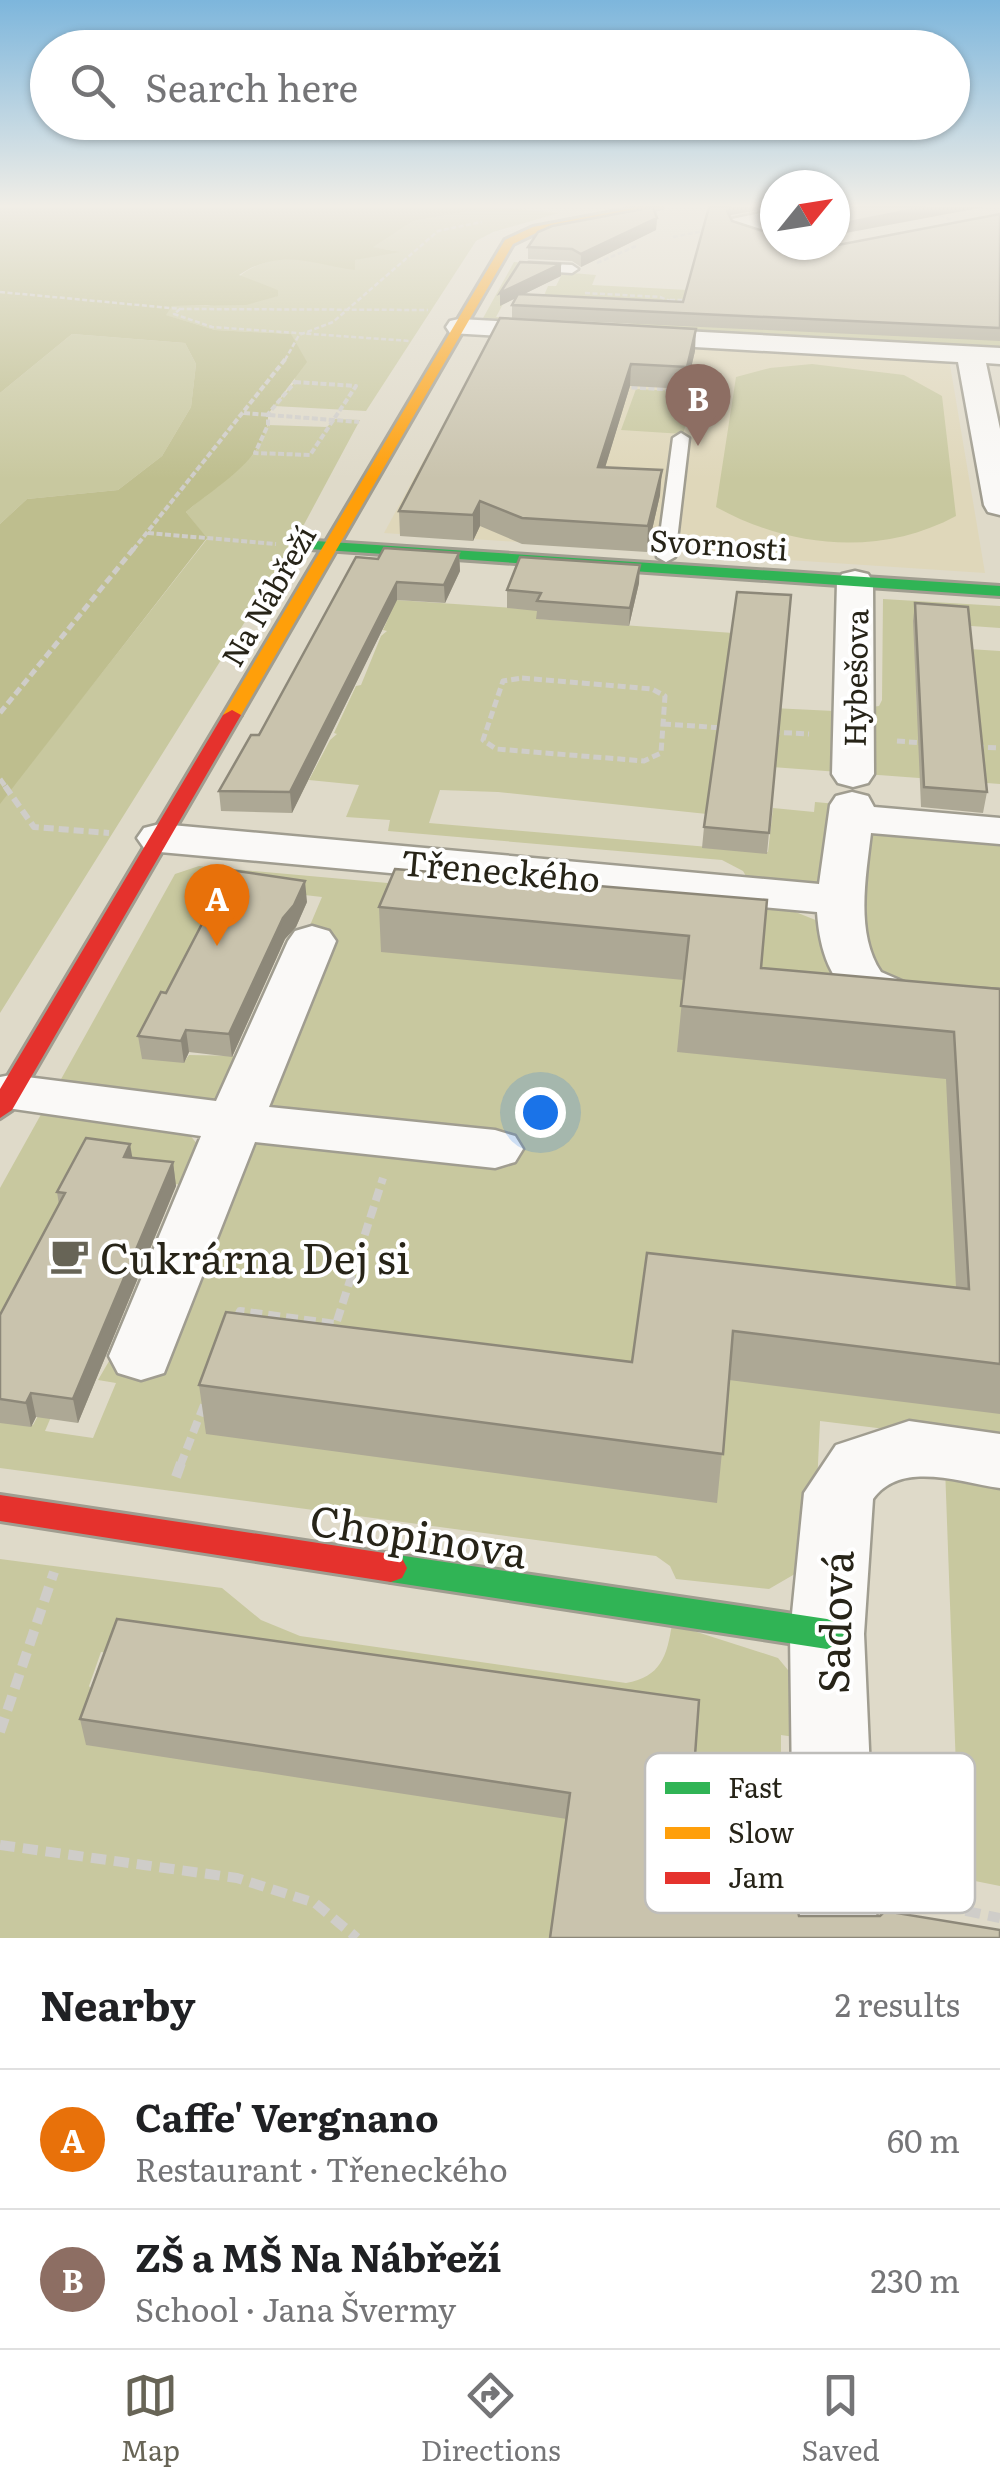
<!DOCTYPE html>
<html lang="en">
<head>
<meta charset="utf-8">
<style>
	:root { --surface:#fff; --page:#f6f6f6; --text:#202124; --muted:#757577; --line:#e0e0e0; --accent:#676456 }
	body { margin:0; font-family:Literata,serif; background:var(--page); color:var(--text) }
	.compass { position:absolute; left:760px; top:170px; width:90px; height:90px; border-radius:50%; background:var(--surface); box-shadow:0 2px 8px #0004; rotate:60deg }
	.you { position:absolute; left:540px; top:1112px; width:35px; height:35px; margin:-25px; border:8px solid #fff; border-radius:50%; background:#1a73e8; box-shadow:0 0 0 15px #1a73e833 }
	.badge { display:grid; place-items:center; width:65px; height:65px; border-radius:50%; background:var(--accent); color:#fff; font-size:32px; font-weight:700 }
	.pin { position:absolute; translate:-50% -82px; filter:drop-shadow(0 2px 5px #0008) }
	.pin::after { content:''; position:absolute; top:52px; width:35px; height:30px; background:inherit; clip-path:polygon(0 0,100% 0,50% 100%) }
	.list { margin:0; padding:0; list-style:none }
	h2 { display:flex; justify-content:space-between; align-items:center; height:130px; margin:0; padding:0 40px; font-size:42px }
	h2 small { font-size:32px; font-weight:400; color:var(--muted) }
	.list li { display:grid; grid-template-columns:65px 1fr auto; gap:30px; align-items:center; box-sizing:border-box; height:140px; padding:0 40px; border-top:2px solid var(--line) }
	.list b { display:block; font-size:38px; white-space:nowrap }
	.list p { margin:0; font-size:32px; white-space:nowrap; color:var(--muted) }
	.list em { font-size:32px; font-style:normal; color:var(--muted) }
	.icon { flex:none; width:55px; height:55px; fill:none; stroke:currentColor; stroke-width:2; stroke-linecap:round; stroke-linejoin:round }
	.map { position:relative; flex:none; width:1000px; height:1938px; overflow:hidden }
	.search { position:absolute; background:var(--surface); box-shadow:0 2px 8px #0004; left:30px; right:30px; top:30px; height:110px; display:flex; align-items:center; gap:25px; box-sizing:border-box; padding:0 35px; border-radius:55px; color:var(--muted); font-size:38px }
	.sheet { height:410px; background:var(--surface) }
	nav { display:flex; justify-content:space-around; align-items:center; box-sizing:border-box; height:140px; border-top:2px solid var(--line); background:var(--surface); font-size:28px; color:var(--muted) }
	nav a { display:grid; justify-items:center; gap:5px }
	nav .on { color:var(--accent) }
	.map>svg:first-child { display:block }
	.built { fill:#dfd7ba }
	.green { fill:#c8c89f }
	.forest { fill:#bebe8e }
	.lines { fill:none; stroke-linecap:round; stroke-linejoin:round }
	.lane-casing { stroke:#a09d90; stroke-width:5 }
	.street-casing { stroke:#a09d90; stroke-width:5 }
	.fast-casing { stroke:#a09d90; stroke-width:6 }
	.slow-casing { stroke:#a09d90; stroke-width:6 }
	.jam-casing { stroke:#a09d90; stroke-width:6 }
	.path-far5 { stroke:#cfcdc9; stroke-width:2.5; stroke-dasharray:5 2.5; stroke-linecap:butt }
	.path-far4 { stroke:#cfcdc9; stroke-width:4; stroke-dasharray:6 2.5; stroke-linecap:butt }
	.path-far3 { stroke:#cfcdc9; stroke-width:5; stroke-dasharray:8 4; stroke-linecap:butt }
	.path-far2 { stroke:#cfcdc9; stroke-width:6; stroke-dasharray:10 5; stroke-linecap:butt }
	.path-far1 { stroke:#cfcdc9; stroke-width:8; stroke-dasharray:12 6; stroke-linecap:butt }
	.path { stroke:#cfcdc9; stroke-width:10; stroke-dasharray:15 8; stroke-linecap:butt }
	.lane { fill:#faf9f7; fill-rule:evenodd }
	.street { fill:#faf9f7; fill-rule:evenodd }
	.fast { fill:#30b455; fill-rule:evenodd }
	.slow { fill:#ff9f0a; fill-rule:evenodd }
	.jam { fill:#e5322d; fill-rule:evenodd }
	.wall { fill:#ada895 }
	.shaded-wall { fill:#8d8879 }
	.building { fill:#c9c3ad; stroke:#8d8879; stroke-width:2.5 }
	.labels { text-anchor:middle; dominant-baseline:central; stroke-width:8; stroke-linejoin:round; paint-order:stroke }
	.far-street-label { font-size:30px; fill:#272418; stroke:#fff }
	.street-label { font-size:35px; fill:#272418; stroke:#fff }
	.near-poi-label { font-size:42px; fill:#272418; stroke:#fff; text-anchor:start }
	.near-street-label { font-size:42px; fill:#272418; stroke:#fff }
	.key { fill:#fff; stroke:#bebdba; stroke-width:2.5 }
	.key-label { font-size:28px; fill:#272418 }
</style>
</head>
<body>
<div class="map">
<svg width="1000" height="1938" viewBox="0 0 1000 1938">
	<rect width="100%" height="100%" fill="#dfdac9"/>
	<!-- built -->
	<path class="built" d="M492,335L949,359L985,573L384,533Z"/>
	<!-- green -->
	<path class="green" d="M493,207L559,213L493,232L476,241L366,411L274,406L295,382L291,334L215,330L165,315L172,306H207L277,290L238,278C252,262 295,252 316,259C330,264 339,267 355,269L354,260L395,251L371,247L413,221Z
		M1000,241V350L482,320L514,262L525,263L496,317L631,324L543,298L548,286H556L561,276L558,265L572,273L596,275L592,285L688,290Z
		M72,334L185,343L196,364L191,407L162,456L118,490L27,499L0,524V393Z
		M812,364L904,375L942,396L956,516C880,557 790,548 716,507L736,377L770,368Z
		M636,389L695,392L683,434L621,430Z
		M335,419L360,420L293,545L0,1013V799L2,800L207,539L186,512L255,453L268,425L327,427Z
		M883,599L1000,606V628L914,622L917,713L974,717L969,649L1000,651V784L865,774L864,708L879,706L882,700Z
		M396,600L542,610L539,619L733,633L752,707L834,711L839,772L716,763L707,814L498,792L440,790L429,823L768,852L773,808L814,812L815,802L837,804L819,884L803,888L749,881L743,871L722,860L388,831L390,820L346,817L359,785L309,780L330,740L337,734L334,733L356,686L361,685L381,636L387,631L383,630Z
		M864,806L1000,817V999L887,983L864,955Z
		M199,866L721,913L744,903L788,909L818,921L833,940L831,1001L1000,1018V1443L820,1421L814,1550L800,1571L769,1589L676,1579L670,1566L656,1556L0,1468V1421L33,1425L38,1416L51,1417L45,1431L93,1438L116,1383L98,1380L112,1356L295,930H308L322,897L278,892L144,1058L184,1062L189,1055L240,1056L217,1100L205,1104L55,1090L175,874Z
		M44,1109L189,1134L198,1145L183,1185L130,1179L0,1356V1188Z
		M945,1467L1000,1475V1886L960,1878Z
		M0,1559L222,1588L261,1620L300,1636L626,1683C661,1677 667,1656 672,1624L778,1658L793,1676L809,1739L781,1735V1767L808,1771L804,1923L702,1890V1876L685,1874L696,1727L101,1652L89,1686L95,1695L570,1814L554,1938H0Z"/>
	<!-- forest -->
	<path class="forest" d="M0,207H493L413,221L373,247L400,252L355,260V270C311,264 282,247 239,275L278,290V296L246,305L172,306L166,315L215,330L291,334L307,362L268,414C270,457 215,487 186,512L207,538L0,804V524L27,499L118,490L162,456L191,407L196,364L185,343L72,334L0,393Z"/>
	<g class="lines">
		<defs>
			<path id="lane" d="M529,263L572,265L578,269L572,273L525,270Z
				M681,433L689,438L675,557L666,562L657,557L673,438Z"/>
			<path id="street" d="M775,210V224L766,225L775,228V243L732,229L729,224L732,219Z
				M459,319L1000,348V364L986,363L1000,429V515L988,512L984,505L958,362L450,333L446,327L450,321Z
				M855,571L868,574L873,582L874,774L868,783L853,787L838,783L832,774L837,582L842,574Z
				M852,792L868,796L874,807L1000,818V844L871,833C866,876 855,934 881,972L911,985L1000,990V1022C908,1015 825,1031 817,912L160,852L144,848L137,838L144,828L160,824L819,884L830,805L836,796Z
				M312,926L329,931L336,941L269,1107L495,1130L515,1136L523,1149L515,1162L495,1168L255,1142L164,1373L141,1380L118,1373L109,1356L201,1136L0,1107V1077L11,1075L216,1101L288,941L295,931Z
				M909,1421L1000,1434V1488C959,1482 901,1460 873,1499L864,1634L877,1931L874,1938H794L790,1634L804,1493L836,1445Z"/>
			<path id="fast" d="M315,541L1000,586V596L310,549L307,546Z
				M391,1554L827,1619L839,1624L844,1634L839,1644L827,1649L391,1582L380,1578L375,1568L380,1558Z"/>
			<path id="slow" d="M639,207H662L536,233L513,244L241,715L232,720L226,719L223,715L505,240L533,227Z"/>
			<path id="jam" d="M232,710L241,715L12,1110L0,1118V1089L223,715Z
				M0,1495L391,1554L402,1558L407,1568L402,1578L391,1582L0,1521Z"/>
		</defs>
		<!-- lane casing -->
		<use href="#lane" class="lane-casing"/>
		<!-- street casing -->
		<use href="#street" class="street-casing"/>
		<!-- fast casing -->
		<use href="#fast" class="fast-casing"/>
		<!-- slow casing -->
		<use href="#slow" class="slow-casing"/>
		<!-- jam casing -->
		<use href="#jam" class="jam-casing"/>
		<!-- path-far5 -->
		<path class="path-far5" d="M932,214L959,222
			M673,237L709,230
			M597,263L636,246
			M0,292L181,309L428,310
			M585,293L660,297L670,301
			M670,300H690
			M180,309L174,314L212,327L410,341
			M285,360L299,335L333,322L438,231L482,222"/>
		<!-- path-far4 -->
		<path class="path-far4" d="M295,382L356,386L310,455L255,453L268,425V414Z
			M623,387L700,391L696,415
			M244,413L359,422
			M148,533L276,544
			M133,550L287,357"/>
		<!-- path-far3 -->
		<path class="path-far3" d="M522,678L652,689L665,696L661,753L644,761L496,749L483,740L503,681Z
			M0,713L135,547
			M663,724L724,728
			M772,732L809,734
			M897,741L924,743
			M976,747L1000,748
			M0,779L7,789"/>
		<!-- path-far2 -->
		<path class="path-far2" d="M5,786L34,827L109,833"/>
		<!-- path-far1 -->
		<path class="path-far1" d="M237,1318L240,1311L336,1324L383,1178
			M180,1466L204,1405"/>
		<!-- path -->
		<path class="path" d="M176,1477L181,1463
			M0,1732L54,1572
			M0,1845L237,1878L315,1903L357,1938
			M898,1897L1000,1918"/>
		<!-- lane -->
		<use href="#lane" class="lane"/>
		<!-- street -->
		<use href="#street" class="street"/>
		<!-- fast -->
		<use href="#fast" class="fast"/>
		<!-- slow -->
		<use href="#slow" class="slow"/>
		<!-- jam -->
		<use href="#jam" class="jam"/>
	</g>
	<!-- wall -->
	<path class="wall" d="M709,207L731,215L730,217L732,221L775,245L817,249L1000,214V341L512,318V305L515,298L500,306L561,264V276L524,294L683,302Z
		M657,218L656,230L581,267L572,261L528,259V247Z
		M500,318L695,351L686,389L630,386L605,467L660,495L647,552L522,544L480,526L473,541L400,536L399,511Z
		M459,553L460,571L445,603L397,600L292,813L221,811L219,791L378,559Z
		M639,583L629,626L536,619L537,611L507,608V590Z
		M791,595L767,854L702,848L704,827Z
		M915,603L987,792L983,813L921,807L913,621Z
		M767,900L761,968L1000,989V1414L729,1380L717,1503L206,1434L199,1385L632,1362L647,1253L956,1287L946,1079L677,1052L684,980L381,952L379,907Z
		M307,902L296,927L285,939L232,1057L189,1052L184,1063L142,1059L138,1036L166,993Z
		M132,1158L173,1162L176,1186L78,1423L36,1417L31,1427L0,1423V1315L59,1205L57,1192Z
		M699,1700L686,1880L799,1916L550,1938L567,1819L86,1745L80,1719Z"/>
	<!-- shaded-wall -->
	<path class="shaded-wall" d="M729,207H775L731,215L726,222L727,211Z
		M925,207H985L835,235V224Z
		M657,218L656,230L581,267V254Z
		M561,264V276L500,306V293Z
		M696,329L695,351L686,389L687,367Z
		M631,364L630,386L598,491V467Z
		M662,470L660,495L647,552L648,526Z
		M480,501V526L473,541V515Z
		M459,553L460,571L445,603L444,585Z
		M640,565L639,583L629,626L630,608Z
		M397,582V600L292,813L290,792Z
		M305,881L307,902L296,927L285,939L232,1057L229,1034L283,918Z
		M186,1030L189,1052L184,1063L181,1041Z
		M130,1144L134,1167L124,1157Z
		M173,1162L176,1186L78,1423L73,1399Z
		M31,1393L36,1417L31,1427L26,1403Z"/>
	<!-- building -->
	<path class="building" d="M653,207L657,218L581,254L572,249L528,247L538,232L552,226Z
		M709,207H729L727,211L732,221L775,235V245H803L817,249L1000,214V328L512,305L518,294L683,302Z
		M835,207H925L835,225Z
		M520,262L561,264L500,293Z
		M500,318L696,329L687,367L631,364L598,467L662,470L648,526L522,518L480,501L473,515L399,511Z
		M384,548L459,553L444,585L397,582L290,792L219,791L251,735H259L356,557L378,559Z
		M520,557L640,565L630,608L537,601L541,593L507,590Z
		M737,592L791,595L769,833L704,827Z
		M915,603L968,607L987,792L924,787Z
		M395,869L767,900L761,968L1000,989V1364L733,1331L723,1454L199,1385L226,1312L632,1362L647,1253L969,1289L954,1032L681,1006L689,936L379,907Z
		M230,870L305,881L294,905L283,918L229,1034L186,1030L181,1041L138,1036L161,992L166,993Z
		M86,1138L130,1144L124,1157L173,1162L73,1399L31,1393L26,1403L0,1399V1315L65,1193L57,1192Z
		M117,1619L699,1700L686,1880L795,1898L799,1916H880L885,1911L1000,1930V1938H550L570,1793L80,1719Z"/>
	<!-- sky -->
	<linearGradient id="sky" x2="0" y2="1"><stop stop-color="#7db6dc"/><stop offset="0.43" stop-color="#f1eee7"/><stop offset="1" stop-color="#f1eee7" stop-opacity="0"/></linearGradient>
	<rect width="1000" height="479" fill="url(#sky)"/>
	<!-- icons -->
	<defs>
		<symbol id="cafe-bare" viewBox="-9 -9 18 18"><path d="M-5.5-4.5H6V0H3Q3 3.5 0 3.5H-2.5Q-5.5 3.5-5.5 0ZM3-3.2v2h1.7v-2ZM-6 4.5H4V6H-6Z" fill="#676456" stroke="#fff" stroke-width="2.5" paint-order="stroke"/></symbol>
	</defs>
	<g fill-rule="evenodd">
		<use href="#cafe-bare" x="42" y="1228" width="55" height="55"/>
	</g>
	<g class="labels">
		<!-- far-street labels -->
		<g class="far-street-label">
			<text transform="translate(719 543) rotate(4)">Svornosti</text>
			<text transform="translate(267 595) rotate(-60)">Na Nábřeží</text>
			<text transform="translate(854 678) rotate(-89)">Hybešova</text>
		</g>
		<!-- street labels -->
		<g class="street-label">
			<text transform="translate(501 869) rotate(5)">Třeneckého</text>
		</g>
		<!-- near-poi labels -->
		<g class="near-poi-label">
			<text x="100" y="1256">Cukrárna Dej si</text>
		</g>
		<!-- near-street labels -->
		<g class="near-street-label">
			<text transform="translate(419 1534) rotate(9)">Chopinova</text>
			<text transform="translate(833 1622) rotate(-88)">Sadová</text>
		</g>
	</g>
	<!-- legend -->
	<rect x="645" y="1753" width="330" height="160" rx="15" class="key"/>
	<rect x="665" y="1782" width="45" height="12" fill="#30b455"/>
	<rect x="665" y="1827" width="45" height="12" fill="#ff9f0a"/>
	<rect x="665" y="1872" width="45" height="12" fill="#e5322d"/>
	<g class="key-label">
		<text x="728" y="1798">Fast</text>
		<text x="728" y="1843">Slow</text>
		<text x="728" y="1888">Jam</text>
	</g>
</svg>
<svg class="compass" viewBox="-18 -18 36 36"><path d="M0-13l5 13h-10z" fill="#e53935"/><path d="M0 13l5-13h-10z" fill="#757577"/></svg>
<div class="you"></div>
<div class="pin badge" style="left:217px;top:946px;background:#e8710a">A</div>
<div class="pin badge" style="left:698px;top:446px;background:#8d6e63">B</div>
<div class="search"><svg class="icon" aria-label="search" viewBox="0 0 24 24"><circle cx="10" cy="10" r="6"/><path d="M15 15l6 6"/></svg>Search here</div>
</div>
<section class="sheet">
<h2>Nearby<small>2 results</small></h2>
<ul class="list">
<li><span class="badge" style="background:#e8710a">A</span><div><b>Caffe' Vergnano</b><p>Restaurant · Třeneckého</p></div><em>60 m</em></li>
<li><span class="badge" style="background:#8d6e63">B</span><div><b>ZŠ a MŠ Na Nábřeží</b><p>School · Jana Švermy</p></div><em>230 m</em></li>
</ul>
</section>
<nav>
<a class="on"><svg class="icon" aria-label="map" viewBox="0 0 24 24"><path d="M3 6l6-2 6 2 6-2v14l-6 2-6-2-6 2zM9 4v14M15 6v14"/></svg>Map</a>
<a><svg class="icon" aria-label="directions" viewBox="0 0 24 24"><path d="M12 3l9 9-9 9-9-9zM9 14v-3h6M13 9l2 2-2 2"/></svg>Directions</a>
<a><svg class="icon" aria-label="saved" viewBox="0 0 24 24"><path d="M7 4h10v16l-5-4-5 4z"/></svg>Saved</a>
</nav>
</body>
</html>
